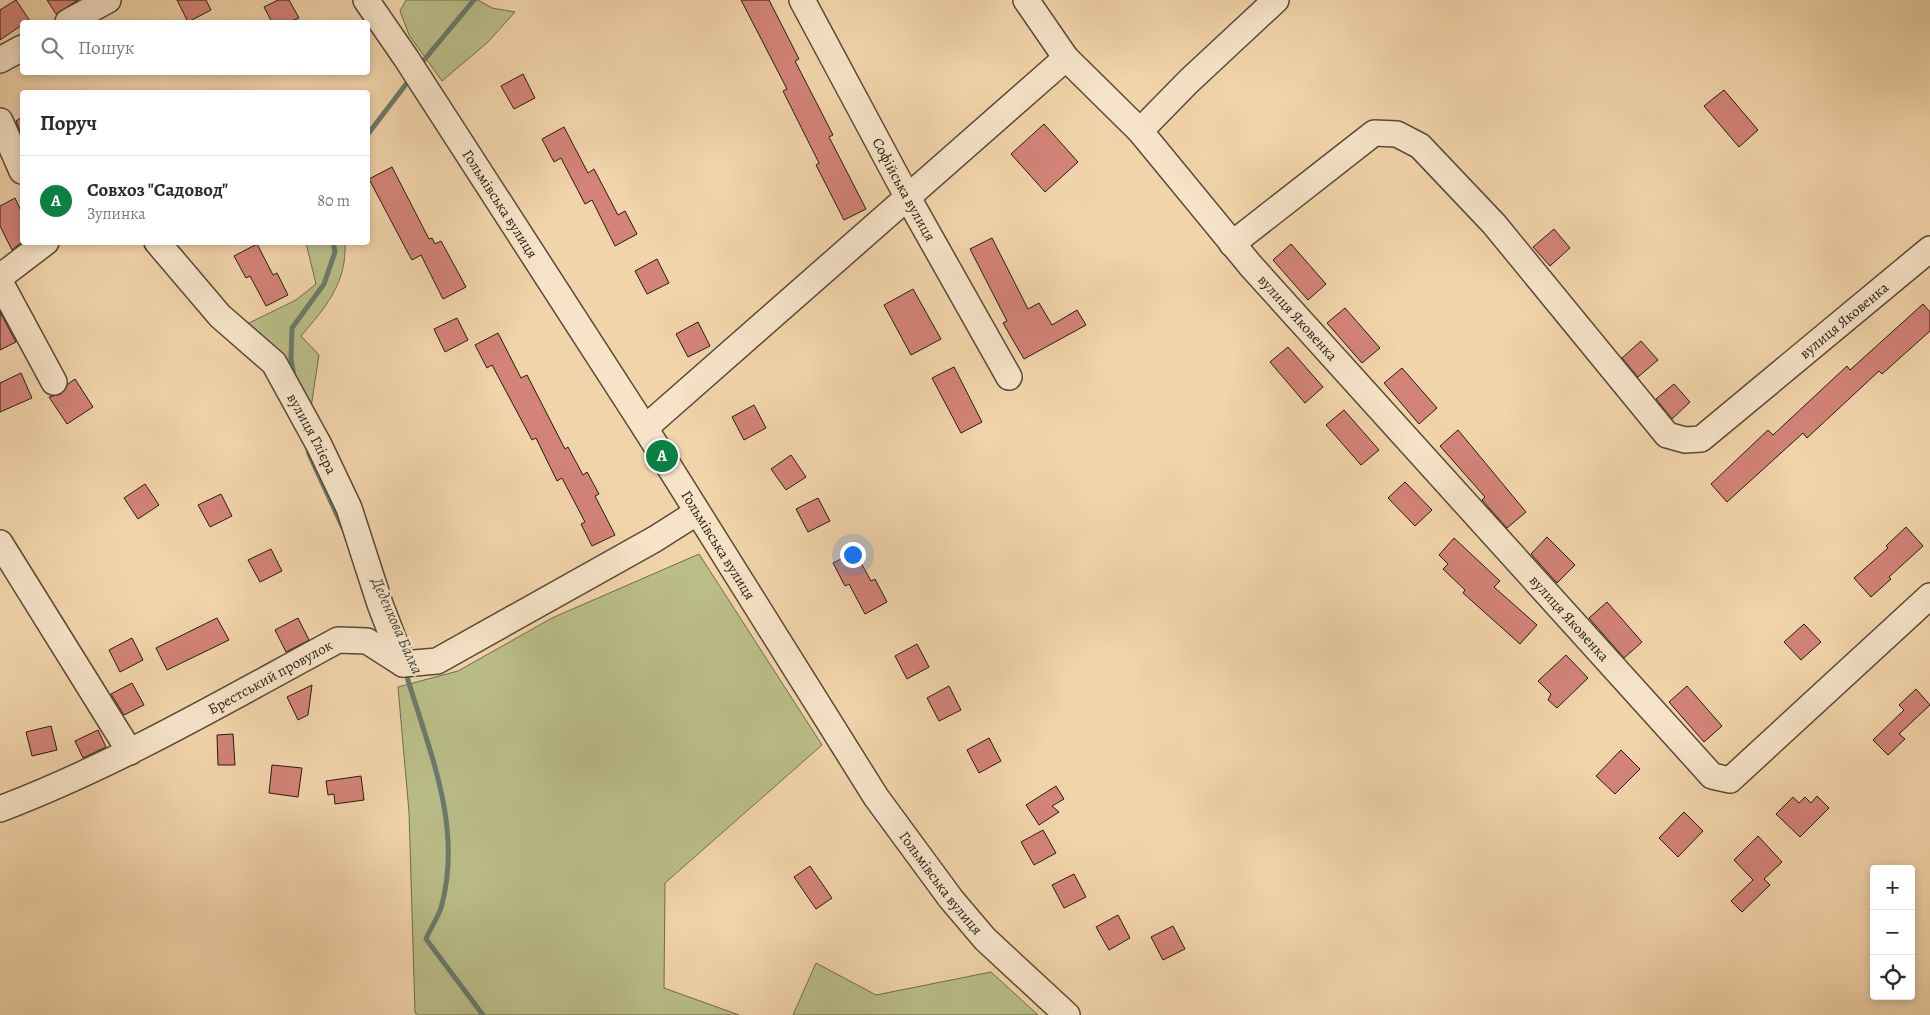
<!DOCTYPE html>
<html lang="uk">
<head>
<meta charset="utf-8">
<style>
	:root { --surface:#fff; --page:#f2f2f3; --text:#2b2b33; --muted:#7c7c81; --line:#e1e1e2; --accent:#0b8043 }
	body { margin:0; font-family:Alegreya,serif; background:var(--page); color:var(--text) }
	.controls { position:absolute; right:15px; bottom:15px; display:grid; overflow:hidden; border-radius:5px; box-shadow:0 2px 8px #0003 }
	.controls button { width:45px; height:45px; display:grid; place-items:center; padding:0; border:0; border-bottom:1px solid var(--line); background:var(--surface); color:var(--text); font:25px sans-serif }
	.you { position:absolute; left:852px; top:554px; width:18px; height:18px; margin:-12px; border:4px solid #fff; border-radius:50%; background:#1a73e8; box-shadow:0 0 0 8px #1a73e833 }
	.badge { display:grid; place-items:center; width:32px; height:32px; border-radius:50%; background:var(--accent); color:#fff; font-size:16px; font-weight:700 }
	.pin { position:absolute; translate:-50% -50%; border:2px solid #fff; box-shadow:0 1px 5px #0006 }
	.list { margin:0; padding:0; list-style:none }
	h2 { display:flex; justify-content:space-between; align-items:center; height:65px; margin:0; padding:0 20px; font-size:21px }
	h2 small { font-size:16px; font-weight:400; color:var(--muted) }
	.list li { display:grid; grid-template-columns:32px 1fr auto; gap:15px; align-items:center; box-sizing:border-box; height:90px; padding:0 20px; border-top:1px solid var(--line) }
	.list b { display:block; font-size:19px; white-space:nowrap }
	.list p { margin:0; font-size:16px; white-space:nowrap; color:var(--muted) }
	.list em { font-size:16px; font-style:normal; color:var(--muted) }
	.icon { flex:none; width:28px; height:28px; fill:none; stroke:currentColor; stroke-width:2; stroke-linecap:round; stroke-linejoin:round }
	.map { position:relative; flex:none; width:1930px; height:1015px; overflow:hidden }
	.search { position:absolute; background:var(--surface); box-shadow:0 2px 8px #0003; left:20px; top:20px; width:350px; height:55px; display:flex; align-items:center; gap:12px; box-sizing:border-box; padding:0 18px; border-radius:5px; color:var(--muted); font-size:19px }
	.panel { position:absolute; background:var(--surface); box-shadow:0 2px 8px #0003; left:20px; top:90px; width:350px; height:155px; border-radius:5px }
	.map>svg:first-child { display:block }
	.green { fill:#babd88; stroke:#6f6c4c }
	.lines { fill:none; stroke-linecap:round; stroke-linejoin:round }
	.stream { stroke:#6b7a6c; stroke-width:5 }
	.building { fill:#d38378; stroke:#241c11 }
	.minor-casing { stroke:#584a37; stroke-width:28 }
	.minor { stroke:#f7e3c8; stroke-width:25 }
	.labels { text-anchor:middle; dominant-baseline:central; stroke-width:4.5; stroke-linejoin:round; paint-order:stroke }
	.street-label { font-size:15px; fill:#241c11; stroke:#f7e3c8 }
	.water-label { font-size:16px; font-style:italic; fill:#484b3f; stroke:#f7e3c8 }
</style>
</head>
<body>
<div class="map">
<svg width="1930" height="1015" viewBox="0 0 1930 1015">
	<rect width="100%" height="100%" fill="#f2d4aa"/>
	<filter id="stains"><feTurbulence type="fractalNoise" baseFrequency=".004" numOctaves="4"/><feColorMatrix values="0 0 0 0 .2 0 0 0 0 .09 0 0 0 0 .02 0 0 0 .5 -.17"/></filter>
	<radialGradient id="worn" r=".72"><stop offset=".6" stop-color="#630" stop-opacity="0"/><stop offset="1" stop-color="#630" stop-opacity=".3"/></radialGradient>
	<!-- green -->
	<path class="green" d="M406,0H478L492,8L515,12L488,42L442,81L409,35L400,11Z
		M306,243H345C347,283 325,308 301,336L319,355L311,407L245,325L296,300L316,284Z
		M699,554L822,745L665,883L664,988L739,1015H419L415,1013L409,812L398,687L458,671L552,618Z
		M816,963L876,995L991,972L1038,1015H793Z"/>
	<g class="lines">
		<!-- stream -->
		<path class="stream" d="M419,66L474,0
			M368,134L410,79
			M294,377L291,359L292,328L324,284L335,252L333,242
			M307,444L309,454L343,528
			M405,670C428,749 464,826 441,908C437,919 430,929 426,939L483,1015"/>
	</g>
	<!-- building -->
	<path class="building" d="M16,0L30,21L22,22V25L0,40V10Z
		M47,0H78L56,14Z
		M177,0H206L211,10L188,22Z
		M278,0H289L299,18L289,22H272L264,7Z
		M741,0H769L799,59L795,61L833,135L829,137L866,209L844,220L816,165L819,163L783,91L787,89Z
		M523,74L535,98L514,109L501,86Z
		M1724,90L1758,130L1739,147L1704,106Z
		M22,117V136L16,121Z
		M1044,124L1078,162L1045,192L1011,154Z
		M564,127L588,173L594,169L618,215L625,211L637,234L615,246L592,200L585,204L561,158L554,162L542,139Z
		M392,167L429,239L432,238L435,244L441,241L466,287L443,299L421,255L412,260L408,253L369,179Z
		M15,198L22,213V242L12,250L0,226V206Z
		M1554,229L1570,248L1550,266L1533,247Z
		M992,238L1028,309L1039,303L1052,325L1077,310L1086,325L1024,359L1003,323L1007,321L970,249Z
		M257,244L273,275L277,273L288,295L266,306L250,276L246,278L234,256Z
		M1291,244L1326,284L1308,300L1273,260Z
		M657,259L669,283L647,294L635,271Z
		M913,289L941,339L911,355L884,305Z
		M1923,304L1930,312V331L1882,374L1879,371L1807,438L1803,433L1727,502L1711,484L1768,430L1773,435L1847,366L1850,370Z
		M1345,308L1380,348L1362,363L1327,323Z
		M0,312L16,342L0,350Z
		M457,318L468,340L445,352L434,329Z
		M698,322L710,346L688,357L676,334Z
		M498,333L521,378L527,375L565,449L568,447L583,475L587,472L599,494L595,496L615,535L592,546L581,524L585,522L562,478L557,481L536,438L532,440L492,365L487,368L475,345Z
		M1641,341L1658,360L1638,377L1622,358Z
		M1288,347L1323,387L1305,403L1270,362Z
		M954,367L982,422L961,433L932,378Z
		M1402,368L1437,408L1419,424L1384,383Z
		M21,373L32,398L0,412V383Z
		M75,379L93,407L67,424L49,397L61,394L68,384Z
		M1674,384L1690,402L1672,419L1656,399Z
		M754,405L766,428L744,440L732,417Z
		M1344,410L1379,450L1361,465L1326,425Z
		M1458,430L1526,512L1507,528L1482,500L1485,497L1440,446Z
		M791,455L806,477L786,490L771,469Z
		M1405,482L1432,510L1415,526L1388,498Z
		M145,484L159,505L138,519L124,498Z
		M221,494L232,516L210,527L198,505Z
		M818,498L830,521L808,532L796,509Z
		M1906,527L1923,546L1889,577L1891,579L1871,597L1854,578L1888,548L1886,546Z
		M1547,537L1575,565L1557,583L1531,554Z
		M1454,538L1500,581L1494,587L1537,625L1520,644L1463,593L1465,590L1443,569L1448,564L1439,555Z
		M271,549L282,571L260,582L248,560Z
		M855,552L871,581L875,579L887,602L865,614L849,584L845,586L833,563Z
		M1607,602L1642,642L1624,658L1589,618Z
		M217,618L229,640L167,670L156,648Z
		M298,618L309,640L286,652L275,630Z
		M1804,624L1821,642L1801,660L1784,642Z
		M132,638L143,660L120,672L109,650Z
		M917,644L929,667L907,679L895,656Z
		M1566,655L1588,678L1557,708L1548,700L1551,694L1538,681Z
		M132,683L144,705L124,715L111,694Z
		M312,685L308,715L298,720L287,697Z
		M949,686L961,710L939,721L927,698Z
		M1687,686L1722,726L1704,742L1669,702Z
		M1916,689L1930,705L1899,734L1905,739L1888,755L1873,740L1904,710L1899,705Z
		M51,726L57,750L32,756L26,732Z
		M98,730L106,747L83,758L75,741Z
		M233,734L235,765H218L217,735Z
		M989,738L1001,761L979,773L967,750Z
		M1621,750L1640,769L1615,794L1596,776Z
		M272,765L302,768L298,797L269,793Z
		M361,776L364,800L335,804L334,794L328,795L326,781Z
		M1056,786L1064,799L1052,806L1059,812L1039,825L1026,805Z
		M1817,796L1829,808L1800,837L1776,814L1793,797L1799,803L1805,797L1811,803Z
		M1684,812L1703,831L1678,857L1659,838Z
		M1043,830L1056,853L1034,865L1021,842Z
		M1758,836L1782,862L1764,879L1770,885L1742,912L1731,901L1753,880L1734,860Z
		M810,866L832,898L816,909L794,877Z
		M1074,874L1086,897L1064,908L1052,885Z
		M1118,915L1130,938L1109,950L1096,927Z
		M1173,926L1185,949L1163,960L1151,937Z"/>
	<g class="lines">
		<defs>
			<g id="minor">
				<path id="s1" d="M366,0L406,58L645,428L876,797L951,899L985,939L1067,1015"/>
				<path id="s2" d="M802,0L908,198L1009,377"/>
				<path id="s3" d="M1026,0L1066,58L1140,131L1251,266L1712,776L1730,780L1930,596"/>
				<path d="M68,22L108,0"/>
				<path d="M0,60L22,48"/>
				<path d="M0,121L22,171"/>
				<path d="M1140,131L1189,81L1276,0"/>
				<path id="s4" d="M157,242L220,316L274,363L319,445L349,508L380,604L403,664"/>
				<path id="s5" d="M1232,244L1374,133L1397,134L1420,146L1494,224L1667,435L1685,440L1701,439L1930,249"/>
				<path d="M0,277L46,242"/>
				<path d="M0,282L54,382"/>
				<path d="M645,428L1066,58"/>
				<path d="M0,543L130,752"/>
				<path id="s6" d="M0,809C118,764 227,700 338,640L367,641L403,664L437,661L655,539L696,513"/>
			</g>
		</defs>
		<!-- minor casing -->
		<use href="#minor" class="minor-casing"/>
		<!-- minor -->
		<use href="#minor" class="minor"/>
	</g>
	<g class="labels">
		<!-- street labels -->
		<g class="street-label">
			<text stroke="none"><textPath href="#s2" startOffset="215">Софійська вулиця</textPath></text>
			<text stroke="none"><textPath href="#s1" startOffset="244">Гольмівська вулиця</textPath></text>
			<text stroke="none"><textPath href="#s3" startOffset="419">вулиця Яковенка</textPath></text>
			<text stroke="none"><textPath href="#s5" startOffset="830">вулиця Яковенка</textPath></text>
			<text stroke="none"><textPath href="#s4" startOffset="249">вулиця Глієра</textPath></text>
			<text stroke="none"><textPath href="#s1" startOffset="649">Гольмівська вулиця</textPath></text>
			<text stroke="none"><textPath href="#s3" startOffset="824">вулиця Яковенка</textPath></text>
			<text stroke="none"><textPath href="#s6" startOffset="301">Брестський провулок</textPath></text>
			<text stroke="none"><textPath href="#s1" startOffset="1054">Гольмівська вулиця</textPath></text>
		</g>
		<!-- water labels -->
		<g class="water-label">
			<text transform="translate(397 626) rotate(66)">Деденкова Балка</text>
		</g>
	</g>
	<rect width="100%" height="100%" filter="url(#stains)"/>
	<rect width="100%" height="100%" fill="url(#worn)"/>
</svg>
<div class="controls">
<button>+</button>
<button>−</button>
<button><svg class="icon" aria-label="locate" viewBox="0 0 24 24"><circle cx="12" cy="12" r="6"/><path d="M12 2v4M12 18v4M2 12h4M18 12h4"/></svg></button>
</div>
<div class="you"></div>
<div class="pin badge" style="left:662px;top:456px">A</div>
<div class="search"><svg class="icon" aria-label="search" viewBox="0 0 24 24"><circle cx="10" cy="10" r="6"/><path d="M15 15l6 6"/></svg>Пошук</div>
<section class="panel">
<h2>Поруч<small></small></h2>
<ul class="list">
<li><span class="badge">A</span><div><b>Совхоз &quot;Садовод&quot;</b><p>Зупинка</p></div><em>80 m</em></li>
</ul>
</section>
</div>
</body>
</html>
